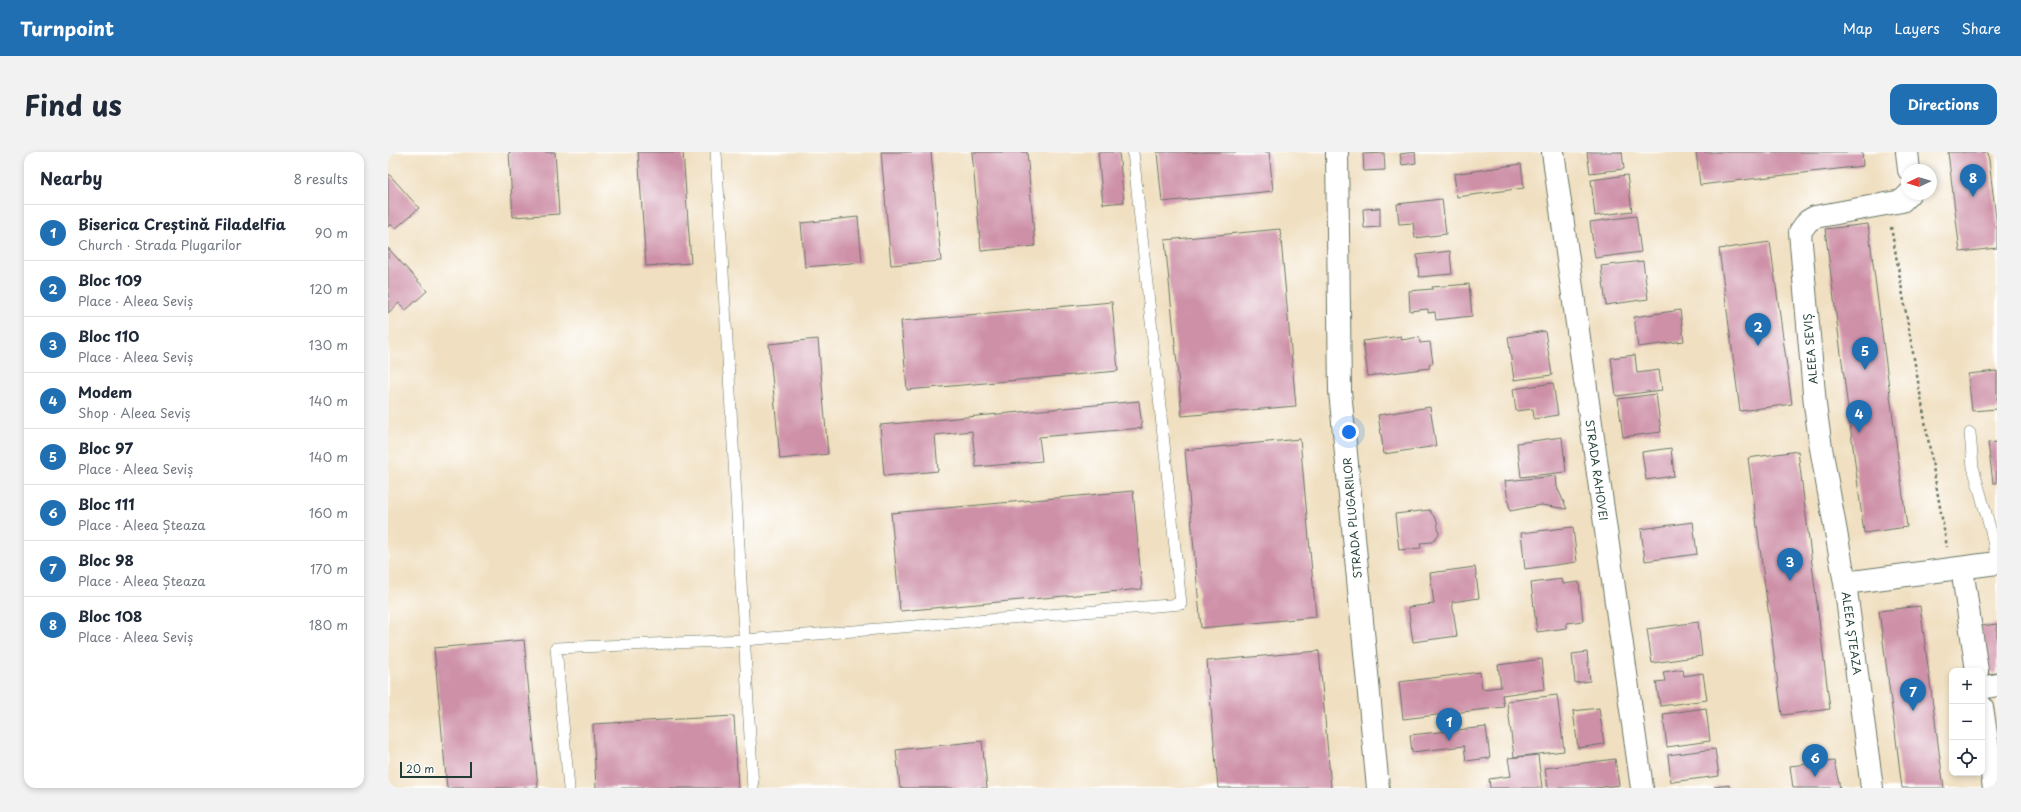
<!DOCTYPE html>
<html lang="en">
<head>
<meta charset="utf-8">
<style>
	:root { --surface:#fff; --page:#f2f2f3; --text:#1f2937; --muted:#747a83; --line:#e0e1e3; --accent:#1f6fb2 }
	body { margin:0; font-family:"Playpen Sans",sans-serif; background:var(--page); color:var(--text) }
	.controls { position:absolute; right:12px; bottom:12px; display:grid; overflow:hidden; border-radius:8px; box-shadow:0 2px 6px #0003 }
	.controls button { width:36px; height:36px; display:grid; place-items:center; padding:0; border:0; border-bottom:1px solid var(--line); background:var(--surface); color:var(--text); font:20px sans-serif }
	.compass { position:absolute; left:1513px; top:12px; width:36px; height:36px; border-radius:50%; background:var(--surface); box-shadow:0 2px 6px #0003; rotate:266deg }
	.scale { position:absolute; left:12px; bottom:10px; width:72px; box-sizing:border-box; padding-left:4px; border:2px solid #1f3d34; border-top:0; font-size:11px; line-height:14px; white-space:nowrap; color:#1f3d34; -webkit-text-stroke:3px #fff; paint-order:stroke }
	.you { position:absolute; left:961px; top:280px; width:14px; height:14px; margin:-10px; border:3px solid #fff; border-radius:50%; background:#1a73e8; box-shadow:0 0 0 6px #1a73e833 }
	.badge { display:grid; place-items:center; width:26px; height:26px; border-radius:50%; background:var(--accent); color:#fff; font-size:13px; font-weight:700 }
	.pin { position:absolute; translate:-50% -33px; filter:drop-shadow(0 1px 2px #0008) }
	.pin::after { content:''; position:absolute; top:21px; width:14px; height:12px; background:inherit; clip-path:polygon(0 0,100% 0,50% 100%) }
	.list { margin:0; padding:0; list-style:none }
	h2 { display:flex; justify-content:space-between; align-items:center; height:52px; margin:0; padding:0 16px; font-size:17px }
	h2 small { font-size:13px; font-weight:400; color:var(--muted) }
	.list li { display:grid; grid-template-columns:26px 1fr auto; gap:12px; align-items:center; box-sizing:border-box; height:56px; padding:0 16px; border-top:1px solid var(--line) }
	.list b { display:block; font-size:15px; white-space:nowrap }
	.list p { margin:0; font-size:13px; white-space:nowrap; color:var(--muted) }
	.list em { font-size:13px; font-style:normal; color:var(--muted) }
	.icon { flex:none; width:22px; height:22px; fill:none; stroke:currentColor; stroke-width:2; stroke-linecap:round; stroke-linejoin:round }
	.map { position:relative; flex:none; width:1609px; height:636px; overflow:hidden; border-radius:12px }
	header { display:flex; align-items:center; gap:24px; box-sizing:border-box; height:56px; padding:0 20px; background:var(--accent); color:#fff }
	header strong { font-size:19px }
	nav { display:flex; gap:22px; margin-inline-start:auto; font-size:14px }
	.intro { display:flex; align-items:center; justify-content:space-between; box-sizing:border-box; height:96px; padding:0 24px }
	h1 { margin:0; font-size:28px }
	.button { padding:10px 18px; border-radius:12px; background:var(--accent); color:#fff; font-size:14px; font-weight:700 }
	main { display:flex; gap:24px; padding:0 24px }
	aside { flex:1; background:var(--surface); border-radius:12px; box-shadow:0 2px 6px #0003 }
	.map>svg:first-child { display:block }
	.building { fill:#ce90a7 }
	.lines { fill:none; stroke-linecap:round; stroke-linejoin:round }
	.service-casing { stroke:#687665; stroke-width:12 }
	.minor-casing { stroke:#687665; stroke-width:24 }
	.tertiary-casing { stroke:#687665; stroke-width:24 }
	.path { stroke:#687665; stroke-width:2.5; stroke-dasharray:3 3; stroke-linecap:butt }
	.service { stroke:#fff; stroke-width:11 }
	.minor { stroke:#fff; stroke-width:22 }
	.tertiary { stroke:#fff; stroke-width:22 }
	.labels { text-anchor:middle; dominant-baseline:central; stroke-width:4; stroke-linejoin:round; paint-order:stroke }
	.street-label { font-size:11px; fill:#1f3d34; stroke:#fff }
</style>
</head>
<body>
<header>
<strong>Turnpoint</strong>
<nav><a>Map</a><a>Layers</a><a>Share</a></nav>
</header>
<div class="intro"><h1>Find us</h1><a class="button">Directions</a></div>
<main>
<aside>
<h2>Nearby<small>8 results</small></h2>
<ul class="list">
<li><span class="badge">1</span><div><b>Biserica Creștină Filadelfia</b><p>Church · Strada Plugarilor</p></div><em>90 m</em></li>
<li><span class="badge">2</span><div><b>Bloc 109</b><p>Place · Aleea Seviș</p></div><em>120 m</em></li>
<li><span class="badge">3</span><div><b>Bloc 110</b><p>Place · Aleea Seviș</p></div><em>130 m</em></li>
<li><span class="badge">4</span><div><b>Modem</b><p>Shop · Aleea Seviș</p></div><em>140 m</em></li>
<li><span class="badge">5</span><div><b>Bloc 97</b><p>Place · Aleea Seviș</p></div><em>140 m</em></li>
<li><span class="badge">6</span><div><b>Bloc 111</b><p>Place · Aleea Șteaza</p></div><em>160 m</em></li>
<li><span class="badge">7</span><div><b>Bloc 98</b><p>Place · Aleea Șteaza</p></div><em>170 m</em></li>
<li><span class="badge">8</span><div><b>Bloc 108</b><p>Place · Aleea Seviș</p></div><em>180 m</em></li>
</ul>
</aside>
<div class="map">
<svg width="1609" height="636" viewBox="0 0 1609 636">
	<rect width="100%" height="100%" fill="#fff"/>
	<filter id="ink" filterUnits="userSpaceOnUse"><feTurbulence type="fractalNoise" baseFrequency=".025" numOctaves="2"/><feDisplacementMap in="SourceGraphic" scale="8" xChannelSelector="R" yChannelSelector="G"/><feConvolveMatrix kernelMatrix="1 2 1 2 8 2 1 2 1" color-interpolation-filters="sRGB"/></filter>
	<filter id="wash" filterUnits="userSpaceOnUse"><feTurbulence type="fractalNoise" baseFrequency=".012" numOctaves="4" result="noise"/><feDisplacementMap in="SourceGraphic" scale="16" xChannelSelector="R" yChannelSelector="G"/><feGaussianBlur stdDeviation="0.9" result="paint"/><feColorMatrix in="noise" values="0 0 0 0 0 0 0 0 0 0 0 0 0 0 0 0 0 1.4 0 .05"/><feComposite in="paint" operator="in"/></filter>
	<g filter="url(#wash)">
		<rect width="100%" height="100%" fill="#f0dfc0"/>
		<g id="blocks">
			<!-- building -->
			<path class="building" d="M121,0H167L171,62L125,65Z
				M250,0H295L303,111L258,114Z
				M493,0H543L553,109L503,113Z
				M584,0H639L647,94L593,99Z
				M710,0H731L736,50L715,52Z
				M769,0H881L885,39L774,50Z
				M1027,0L1028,11L1014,13L1012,2Z
				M1199,0H1234L1236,17L1202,21Z
				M1308,0H1474L1475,14L1312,33Z
				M1560,0H1600L1609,75V96L1572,100Z
				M996,1L997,18L976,19L975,2Z
				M1133,12L1136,36L1069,45L1066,22Z
				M0,21L31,56L7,77L3,72L0,75Z
				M1239,23L1244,59L1207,64L1203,28Z
				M1054,47L1058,82L1027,86L1025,71L1011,72L1009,52Z
				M992,56V75L976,76L975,57Z
				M1248,64L1253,100L1207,106L1202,70Z
				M470,65L474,110L417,115L413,71Z
				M1480,72L1519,375L1476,381L1437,77Z
				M892,77L908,254L794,264L777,88Z
				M1382,90L1404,252L1352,259L1331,97Z
				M0,96L39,139L18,158L11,151L0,161Z
				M1062,99L1064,122L1031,125L1029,103Z
				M1255,109L1260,147L1218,153L1213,114Z
				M1081,132L1084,164L1048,168L1047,160L1040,161V157L1022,159L1021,139L1045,137L1044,135Z
				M724,150L730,219L519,238L513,169Z
				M1292,158L1296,189L1250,195L1246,165Z
				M1157,179L1164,223L1126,228L1120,185Z
				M1013,184L1014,188L1031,185L1032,191L1042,190L1045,211L1041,212L1042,216L980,224L975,189Z
				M430,187L440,302L392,307L381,192Z
				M1247,203L1249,221L1271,218L1274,238L1228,244L1223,206Z
				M1609,219V257L1584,259L1580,222Z
				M1165,231L1170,263L1146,267L1145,257L1128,259L1125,237Z
				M1268,242L1273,280L1235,285L1230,247Z
				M751,249L754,276L651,285L654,309L588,315L584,279L547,283L550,319L496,324L492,273Z
				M1042,255L1048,294L996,302L990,263Z
				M1174,285L1178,320L1133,325L1129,291Z
				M912,287L928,465L813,476L797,298Z
				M1609,290V331H1605L1600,291Z
				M1283,296L1286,324L1258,328L1254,300Z
				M1410,299L1442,557L1394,563L1360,306Z
				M1168,324L1169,335L1179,357L1153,353L1122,359L1117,329Z
				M745,339L754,437L512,459L503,361Z
				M1041,358L1049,369L1051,382L1044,390L1032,391L1033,396L1011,398L1007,362Z
				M1305,370L1309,402L1257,409L1253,377Z
				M1185,375L1189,410L1137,417L1133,381Z
				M1087,415L1091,446L1064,450L1069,484L1025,490L1020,455L1046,452L1042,421Z
				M1174,427L1175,432L1191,430L1195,469L1179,471V476L1149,480L1143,431Z
				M1532,454L1552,607L1556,636H1514L1507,579L1491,459Z
				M1310,470L1314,504L1264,511L1259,477Z
				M1609,472V521L1600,522L1593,474Z
				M136,488L150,636H59L46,496Z
				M931,499L943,636H830L819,509Z
				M1199,500L1202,529L1187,531L1184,502Z
				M1154,507L1157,537L1114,543L1116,555L1015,567L1011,530L1092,520L1094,537L1113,535L1110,513Z
				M1295,517L1296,524L1315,521L1319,548L1272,554L1268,530L1277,529L1275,520Z
				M1169,543L1176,599L1126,605L1119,549Z
				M1211,556L1216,592L1190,596L1185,559Z
				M1318,556L1322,589L1279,595L1275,562Z
				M346,564L350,636H208L205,572Z
				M1098,575L1102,606L1078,609L1076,594L1024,600L1022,583Z
				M594,589L599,636H512L508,598Z
				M1327,597L1331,624L1283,630L1280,603Z
				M1150,603L1154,636H1102L1101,627L1123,624L1120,606Z
				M1227,607L1231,633L1208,636H1160L1157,616Z
				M1446,609L1452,636H1405L1402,614Z
				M1341,633V636H1326V635Z"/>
		</g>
	</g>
	<g filter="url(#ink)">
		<use href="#blocks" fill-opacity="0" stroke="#687665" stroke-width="1"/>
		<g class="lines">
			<defs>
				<path id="service" d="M328,0L365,636
					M1582,281L1585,315L1604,383L1609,411
					M181,636L168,496L357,488L793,452L745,0"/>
				<path id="minor" d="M1519,0L1521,18
					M1574,416L1589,519
					M1457,431L1609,411
					M1594,536L1609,533
					M1594,555L1606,636
					M1484,636L1457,431L1433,296L1427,253L1412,80L1420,69L1427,65L1514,49L1521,42"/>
				<path id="tertiary" d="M949,0L952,239L990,636
					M1165,0L1254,636"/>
			</defs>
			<!-- service casing -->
			<use href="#service" class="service-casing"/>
			<!-- minor casing -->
			<use href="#minor" class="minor-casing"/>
			<!-- tertiary casing -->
			<use href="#tertiary" class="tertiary-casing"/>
			<!-- path -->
			<path class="path" d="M1503,75L1559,395"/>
			<!-- service -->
			<use href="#service" class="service"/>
			<!-- minor -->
			<use href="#minor" class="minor"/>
			<!-- tertiary -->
			<use href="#tertiary" class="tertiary"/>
		</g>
	</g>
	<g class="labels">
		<!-- street labels -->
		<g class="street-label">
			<text transform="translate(1422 197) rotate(-95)">ALEEA SEVIȘ</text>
			<text transform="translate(1209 318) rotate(82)">STRADA RAHOVEI</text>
			<text transform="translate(964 366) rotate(-95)">STRADA PLUGARILOR</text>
			<text transform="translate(1464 481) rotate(82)">ALEEA ȘTEAZA</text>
		</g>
	</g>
</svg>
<div class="controls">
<button>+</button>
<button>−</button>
<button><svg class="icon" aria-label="locate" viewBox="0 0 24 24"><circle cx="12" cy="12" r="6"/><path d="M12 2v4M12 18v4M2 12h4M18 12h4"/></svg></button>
</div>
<svg class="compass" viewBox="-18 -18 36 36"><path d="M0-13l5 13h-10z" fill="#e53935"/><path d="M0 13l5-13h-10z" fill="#747a83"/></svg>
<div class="scale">20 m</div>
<div class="you"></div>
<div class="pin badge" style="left:1061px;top:589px">1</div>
<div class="pin badge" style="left:1370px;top:194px">2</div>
<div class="pin badge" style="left:1402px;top:429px">3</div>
<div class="pin badge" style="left:1471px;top:281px">4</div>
<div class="pin badge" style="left:1477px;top:218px">5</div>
<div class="pin badge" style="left:1427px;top:625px">6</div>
<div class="pin badge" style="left:1525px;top:559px">7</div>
<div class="pin badge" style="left:1585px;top:45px">8</div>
</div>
</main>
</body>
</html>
